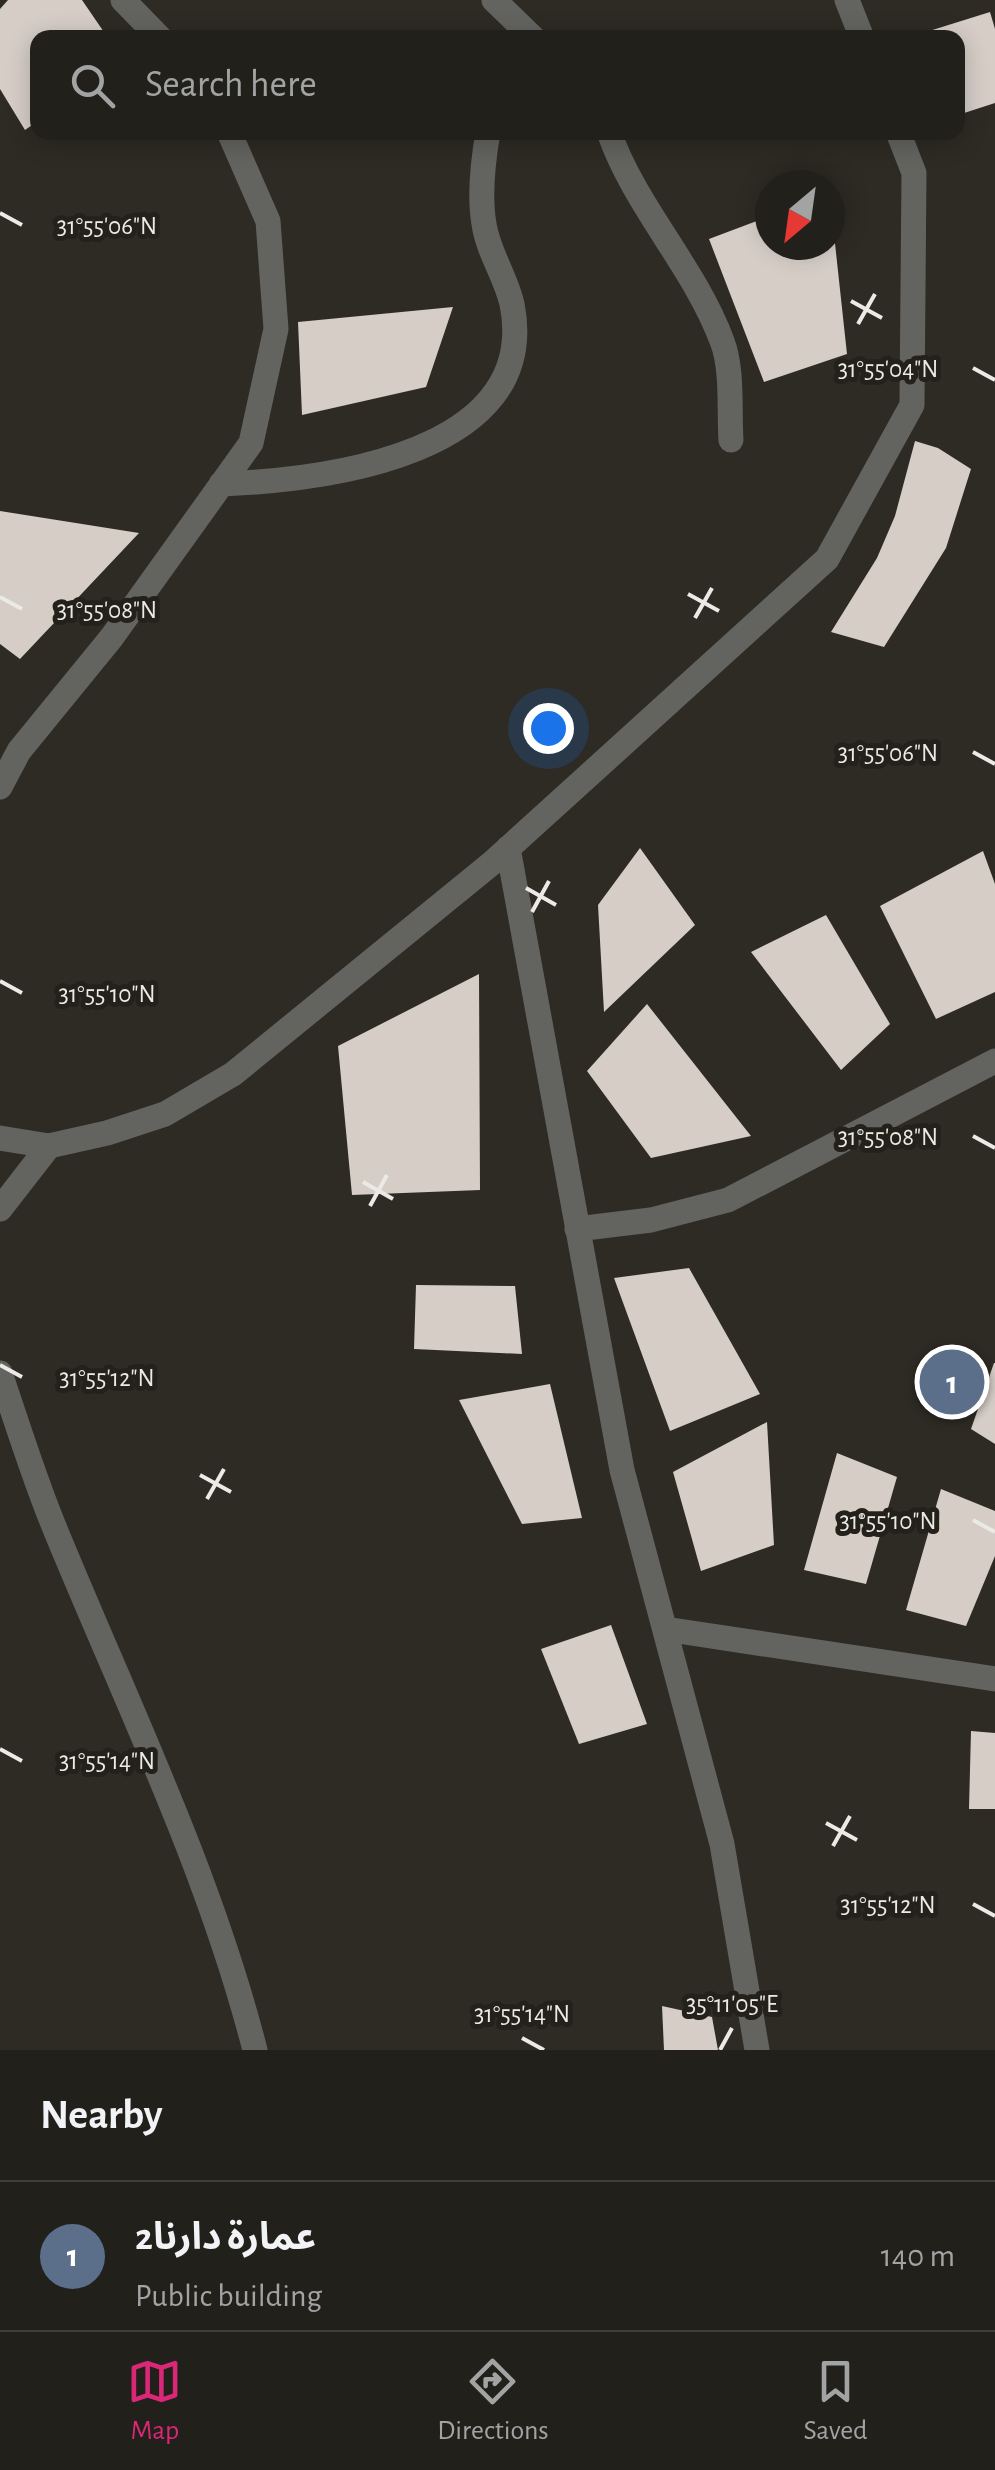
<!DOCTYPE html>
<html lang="en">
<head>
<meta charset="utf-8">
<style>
	:root { --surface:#22201b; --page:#2e2d28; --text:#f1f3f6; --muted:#a2a3a3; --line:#3f3e3a; --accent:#db2777 }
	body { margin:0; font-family:"Alegreya Sans","Noto Sans Arabic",sans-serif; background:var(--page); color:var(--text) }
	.compass { position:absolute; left:755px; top:170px; width:90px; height:90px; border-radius:50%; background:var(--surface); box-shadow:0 5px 25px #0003; rotate:209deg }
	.you { position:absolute; left:548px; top:728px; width:35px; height:35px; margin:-25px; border:8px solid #fff; border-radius:50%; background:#1a73e8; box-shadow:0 0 0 15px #1a73e833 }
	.badge { display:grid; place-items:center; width:65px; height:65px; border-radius:50%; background:var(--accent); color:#fff; font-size:32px; font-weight:700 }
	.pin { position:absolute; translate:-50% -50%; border:5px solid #fff; box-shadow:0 2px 10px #0006 }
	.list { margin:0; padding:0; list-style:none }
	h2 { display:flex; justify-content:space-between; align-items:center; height:130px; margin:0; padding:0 40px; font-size:42px }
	h2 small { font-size:32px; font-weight:400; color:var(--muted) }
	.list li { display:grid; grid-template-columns:65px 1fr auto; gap:30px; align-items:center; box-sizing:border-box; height:150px; padding:0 40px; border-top:2px solid var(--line) }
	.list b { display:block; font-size:38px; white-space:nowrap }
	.list p { margin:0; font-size:32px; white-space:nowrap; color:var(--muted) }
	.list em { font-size:32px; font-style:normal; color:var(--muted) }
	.icon { flex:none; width:55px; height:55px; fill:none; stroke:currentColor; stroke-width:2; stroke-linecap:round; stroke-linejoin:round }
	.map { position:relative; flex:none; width:995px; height:2050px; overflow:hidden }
	.search { position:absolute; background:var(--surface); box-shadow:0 5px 25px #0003; left:30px; right:30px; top:30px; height:110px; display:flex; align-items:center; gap:25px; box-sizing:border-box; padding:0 35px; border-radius:20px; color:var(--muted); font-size:38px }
	.sheet { height:280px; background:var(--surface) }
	nav { display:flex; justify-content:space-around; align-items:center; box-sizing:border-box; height:140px; border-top:2px solid var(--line); background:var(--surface); font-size:28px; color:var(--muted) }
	nav a { display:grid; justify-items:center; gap:5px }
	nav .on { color:var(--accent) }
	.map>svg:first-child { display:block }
	.building { fill:#d5cdc6 }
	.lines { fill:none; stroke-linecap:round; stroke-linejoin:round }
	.minor { stroke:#636460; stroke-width:25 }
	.ticks { fill:none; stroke:#eceae6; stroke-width:4 }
	.ticks-label { font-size:25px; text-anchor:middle; fill:#eceae6; stroke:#24211b; stroke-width:10; stroke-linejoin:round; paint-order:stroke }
</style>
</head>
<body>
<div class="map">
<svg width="995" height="2050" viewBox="0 0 995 2050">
	<rect width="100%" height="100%" fill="#2e2b24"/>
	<!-- building -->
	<path class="building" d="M8,0H82L108,38H38V121L25,130L0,89V9Z
		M990,12L995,29V103L958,115V38L910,37Z
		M770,216V245H830L833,225L847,354L764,382L709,239Z
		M453,307L426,387L302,415L298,322Z
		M915,441L938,448L971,469L946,548L884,647L831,632L877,558L895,516Z
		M0,511L139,533L20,659L0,644Z
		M640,848L695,925L604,1012L598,905Z
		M983,851L995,884V992L936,1019L880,906Z
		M826,915L890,1024L841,1070L751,952Z
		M479,974L480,1190L352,1195L338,1046Z
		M647,1004L751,1136L651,1158L587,1071Z
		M689,1268L760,1394L670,1431L614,1278Z
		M416,1285L515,1286L522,1354L414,1349Z
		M994,1363H995V1444L971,1429Z
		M550,1384L582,1518L522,1524L459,1400Z
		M767,1422L774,1545L701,1571L673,1472Z
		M837,1453L897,1477L866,1584L804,1570Z
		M941,1489L995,1511V1556L966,1626L906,1610Z
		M611,1625L647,1724L579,1744L541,1649Z
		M971,1731L995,1733V1809H969Z
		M662,2006L712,2017L718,2050H664Z"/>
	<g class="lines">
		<!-- minor -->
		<path class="minor" d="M123,0L160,38
			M494,0L533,38
			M847,0L862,38
			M609,132C635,207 694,266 722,341C733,369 729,410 731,440
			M221,484C325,480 542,454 512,304C506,277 488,252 484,224C479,195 483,161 488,132
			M0,787L19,751L112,637L251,443L276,329L268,221L229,132
			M508,848L622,1470L722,1844L757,2050
			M0,1138L49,1146L107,1133L165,1114L233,1074L492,863L827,559L912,405L914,173L898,132
			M0,1209L49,1146
			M577,1229L651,1220L728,1200L995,1061
			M0,1373C17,1423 33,1475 53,1524C124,1698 208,1867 255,2050
			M665,1629L995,1679"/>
	</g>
	<!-- ticks -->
	<path class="ticks" d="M0,213L22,225M851,301L882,318M858,324L875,294M973,368L995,380M688,594L719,611M0,597L22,609M695,618L712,588M973,752L995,764M526,888L556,905M532,912L549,881M0,981L22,993M973,1136L995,1148M363,1182L393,1199M370,1206L387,1175M0,1365L22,1377M200,1475L231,1492M207,1499L224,1469M973,1520L995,1532M0,1749L22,1761M826,1823L857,1840M833,1846L850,1816M973,1904L995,1916M522,2038L544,2050M720,2050L732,2028"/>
	<g class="ticks-label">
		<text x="107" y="234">31°55'06"N</text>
		<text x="888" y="377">31°55'04"N</text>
		<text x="107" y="618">31°55'08"N</text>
		<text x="888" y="761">31°55'06"N</text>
		<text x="107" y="1002">31°55'10"N</text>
		<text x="888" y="1145">31°55'08"N</text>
		<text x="107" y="1386">31°55'12"N</text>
		<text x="888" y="1529">31°55'10"N</text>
		<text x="107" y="1769">31°55'14"N</text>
		<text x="888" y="1913">31°55'12"N</text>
		<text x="732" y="2012">35°11'05"E</text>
		<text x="522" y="2022">31°55'14"N</text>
	</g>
</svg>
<svg class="compass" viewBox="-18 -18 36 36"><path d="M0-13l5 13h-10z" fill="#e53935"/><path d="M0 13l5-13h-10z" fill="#a2a3a3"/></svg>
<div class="you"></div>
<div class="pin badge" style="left:952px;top:1382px;background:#5c6f8a">1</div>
<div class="search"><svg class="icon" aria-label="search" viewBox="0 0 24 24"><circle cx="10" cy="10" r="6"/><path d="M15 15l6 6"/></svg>Search here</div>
</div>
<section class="sheet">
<h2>Nearby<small></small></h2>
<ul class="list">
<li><span class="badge" style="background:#5c6f8a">1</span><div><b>عمارة دارنا2</b><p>Public building</p></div><em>140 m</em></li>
</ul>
</section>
<nav>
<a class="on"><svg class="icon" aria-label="map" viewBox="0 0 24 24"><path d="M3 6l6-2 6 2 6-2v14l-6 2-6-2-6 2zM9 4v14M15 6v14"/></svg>Map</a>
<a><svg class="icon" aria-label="directions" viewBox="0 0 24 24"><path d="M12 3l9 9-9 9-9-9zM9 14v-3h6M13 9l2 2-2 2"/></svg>Directions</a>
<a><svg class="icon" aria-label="saved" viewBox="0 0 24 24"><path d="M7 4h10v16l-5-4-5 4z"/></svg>Saved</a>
</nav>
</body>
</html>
